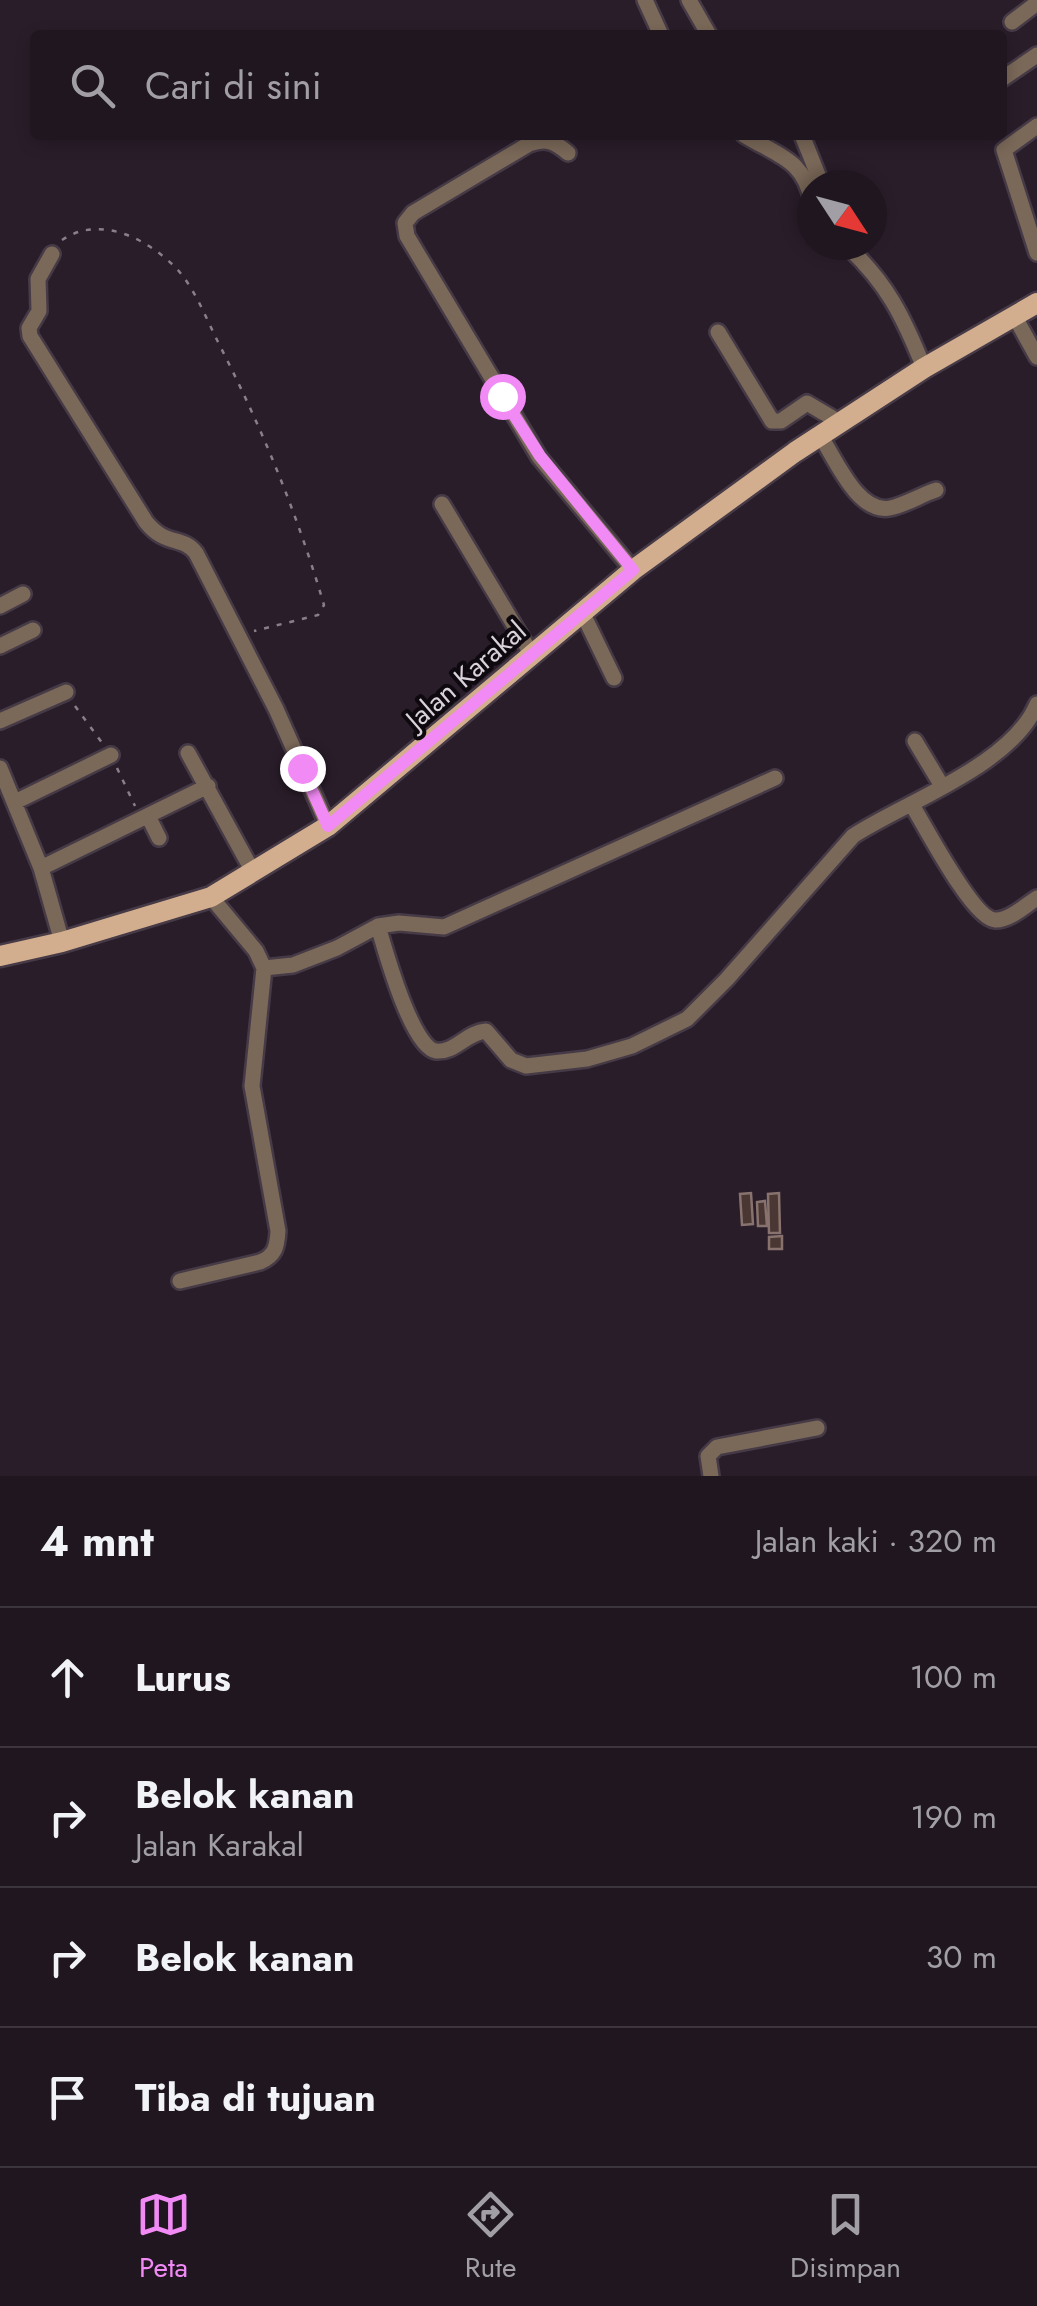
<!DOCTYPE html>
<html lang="id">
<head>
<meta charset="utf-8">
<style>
	:root { --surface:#1f1620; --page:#271f29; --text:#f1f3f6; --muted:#a19fa5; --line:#3c353e; --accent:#f18af4 }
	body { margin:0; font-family:Jost,sans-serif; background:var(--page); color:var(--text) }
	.compass { position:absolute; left:797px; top:170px; width:90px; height:90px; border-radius:50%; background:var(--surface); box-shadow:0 5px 15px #0003; rotate:126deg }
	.stop { position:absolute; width:30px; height:30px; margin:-22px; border:8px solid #f18af4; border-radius:50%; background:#fff }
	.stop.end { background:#f18af4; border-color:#fff; box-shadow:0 2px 10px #0008 }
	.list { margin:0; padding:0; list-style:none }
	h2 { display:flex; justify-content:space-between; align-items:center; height:130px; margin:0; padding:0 40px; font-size:42px }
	h2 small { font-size:32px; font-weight:400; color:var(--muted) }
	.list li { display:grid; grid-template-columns:65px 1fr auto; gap:30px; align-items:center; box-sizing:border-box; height:140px; padding:0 40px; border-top:2px solid var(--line) }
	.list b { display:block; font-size:38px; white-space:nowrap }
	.list p { margin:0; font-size:32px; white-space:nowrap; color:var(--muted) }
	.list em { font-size:32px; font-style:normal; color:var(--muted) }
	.icon { flex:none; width:55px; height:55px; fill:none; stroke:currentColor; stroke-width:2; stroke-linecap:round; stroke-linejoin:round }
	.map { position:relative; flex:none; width:1037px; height:1476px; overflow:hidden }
	.search { position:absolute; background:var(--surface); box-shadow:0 5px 15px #0003; left:30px; right:30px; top:30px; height:110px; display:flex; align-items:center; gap:25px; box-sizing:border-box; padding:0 35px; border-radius:10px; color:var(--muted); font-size:38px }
	.sheet { height:690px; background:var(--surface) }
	nav { display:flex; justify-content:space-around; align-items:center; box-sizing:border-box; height:140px; border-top:2px solid var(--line); background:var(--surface); font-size:28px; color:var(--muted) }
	nav a { display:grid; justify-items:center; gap:5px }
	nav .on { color:var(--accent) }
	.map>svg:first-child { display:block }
	.building { fill:#4a3733; stroke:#88726e; stroke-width:2.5 }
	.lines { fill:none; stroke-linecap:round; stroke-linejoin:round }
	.minor-casing { stroke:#453a46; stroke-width:20 }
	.major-casing { stroke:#453a46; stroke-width:25 }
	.path { stroke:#897f89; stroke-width:2.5; stroke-dasharray:5 8; stroke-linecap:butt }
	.minor { stroke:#7a6858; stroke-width:15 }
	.major { stroke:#d3ae8e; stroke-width:20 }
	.route { stroke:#f18af4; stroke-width:12 }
	.labels { text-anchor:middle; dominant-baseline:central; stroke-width:8; stroke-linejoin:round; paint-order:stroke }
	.street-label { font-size:28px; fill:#dad2da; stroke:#0e090f }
</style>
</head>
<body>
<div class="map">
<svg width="1037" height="1476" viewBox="0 0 1037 1476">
	<rect width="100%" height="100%" fill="#291d2a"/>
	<!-- building -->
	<path class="building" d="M751,1193L753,1224L742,1225L740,1194Z
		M779,1193L780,1233H769L768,1194Z
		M765,1201L767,1226H758L757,1202Z
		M782,1236V1249H769V1237Z"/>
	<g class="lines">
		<defs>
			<path id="minor" d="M645,0L661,35
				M689,0L709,35
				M1012,22L1037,3
				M1002,79L1037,55
				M1037,126L1004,150L1037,253
				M744,135C778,156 804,159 812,202
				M802,135L822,185
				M568,153C554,141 546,138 529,144L413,213L405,223L407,236L539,457L633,570
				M846,245C887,283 903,316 924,368
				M52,254L38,279L39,311L29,328L30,336L146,522C166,547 182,535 196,553L276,709L328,826
				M1015,317L1037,357
				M718,332L772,421H781L807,403L841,423
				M821,437C836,460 858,514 890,508C905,505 921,495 936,490
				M442,504L532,655
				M0,606L23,594
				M582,612L614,678
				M0,646L33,630
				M0,721L66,692
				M915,741L942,786
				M188,753L253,872
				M0,768L41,868L62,942
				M15,802L111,755
				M912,805C925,826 973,919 995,920C1009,921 1026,905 1037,898
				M149,818L159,838
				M41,868L208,786
				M211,897L256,951L264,968L293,965L337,948L378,926L399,923L444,927L775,778
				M378,926C385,950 412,1048 436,1051C455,1053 467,1032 486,1031L511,1060L526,1066L587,1059L632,1046L687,1019L727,979L853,836C907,801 1012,765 1037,704
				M180,1281L260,1262C275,1256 277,1247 278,1231L252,1086L264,968
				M711,1476L708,1456L717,1447L817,1428"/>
			<path id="major" d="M0,956L62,942L211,897L328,826L633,570L795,452L924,368L1037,303"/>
		</defs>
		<!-- minor casing -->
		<use href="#minor" class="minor-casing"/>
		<!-- major casing -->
		<use href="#major" class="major-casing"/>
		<!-- path -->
		<path class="path" d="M62,240C100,214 148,239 177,269C195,289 206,318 218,342C262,428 297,513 324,605L318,615L254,631
			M75,706L103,744
			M117,768L135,806"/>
		<!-- minor -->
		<use href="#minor" class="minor"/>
		<!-- major -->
		<use href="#major" class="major"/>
	</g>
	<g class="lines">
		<!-- route -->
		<path class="route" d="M302,768L328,826L633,570L540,456L502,396"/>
	</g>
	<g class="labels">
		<!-- street labels -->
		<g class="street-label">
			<text transform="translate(466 675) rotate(-41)">Jalan Karakal</text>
		</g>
	</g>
</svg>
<svg class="compass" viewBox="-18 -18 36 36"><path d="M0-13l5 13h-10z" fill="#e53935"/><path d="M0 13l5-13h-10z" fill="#a19fa5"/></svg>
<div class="stop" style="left:502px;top:396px"></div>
<div class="stop end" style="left:302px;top:768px"></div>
<div class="search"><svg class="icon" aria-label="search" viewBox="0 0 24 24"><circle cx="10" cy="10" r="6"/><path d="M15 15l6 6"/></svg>Cari di sini</div>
</div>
<section class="sheet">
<h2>4 mnt<small>Jalan kaki · 320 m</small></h2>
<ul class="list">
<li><svg class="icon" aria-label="ahead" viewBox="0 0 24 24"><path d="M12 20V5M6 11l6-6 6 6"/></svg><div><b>Lurus</b></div><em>100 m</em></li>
<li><svg class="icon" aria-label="right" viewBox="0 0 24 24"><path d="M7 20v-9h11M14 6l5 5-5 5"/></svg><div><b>Belok kanan</b><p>Jalan Karakal</p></div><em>190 m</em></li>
<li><svg class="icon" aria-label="right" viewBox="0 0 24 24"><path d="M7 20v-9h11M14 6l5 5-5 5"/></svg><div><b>Belok kanan</b></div><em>30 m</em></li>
<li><svg class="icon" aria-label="arrive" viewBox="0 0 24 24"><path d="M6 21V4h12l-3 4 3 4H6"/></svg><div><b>Tiba di tujuan</b></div></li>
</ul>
</section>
<nav>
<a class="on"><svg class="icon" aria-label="map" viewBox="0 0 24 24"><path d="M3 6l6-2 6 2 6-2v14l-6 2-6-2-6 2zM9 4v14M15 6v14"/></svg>Peta</a>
<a><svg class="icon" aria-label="directions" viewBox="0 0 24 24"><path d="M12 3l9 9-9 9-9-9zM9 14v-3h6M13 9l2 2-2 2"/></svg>Rute</a>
<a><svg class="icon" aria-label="saved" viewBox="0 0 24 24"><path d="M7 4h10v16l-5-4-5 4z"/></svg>Disimpan</a>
</nav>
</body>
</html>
